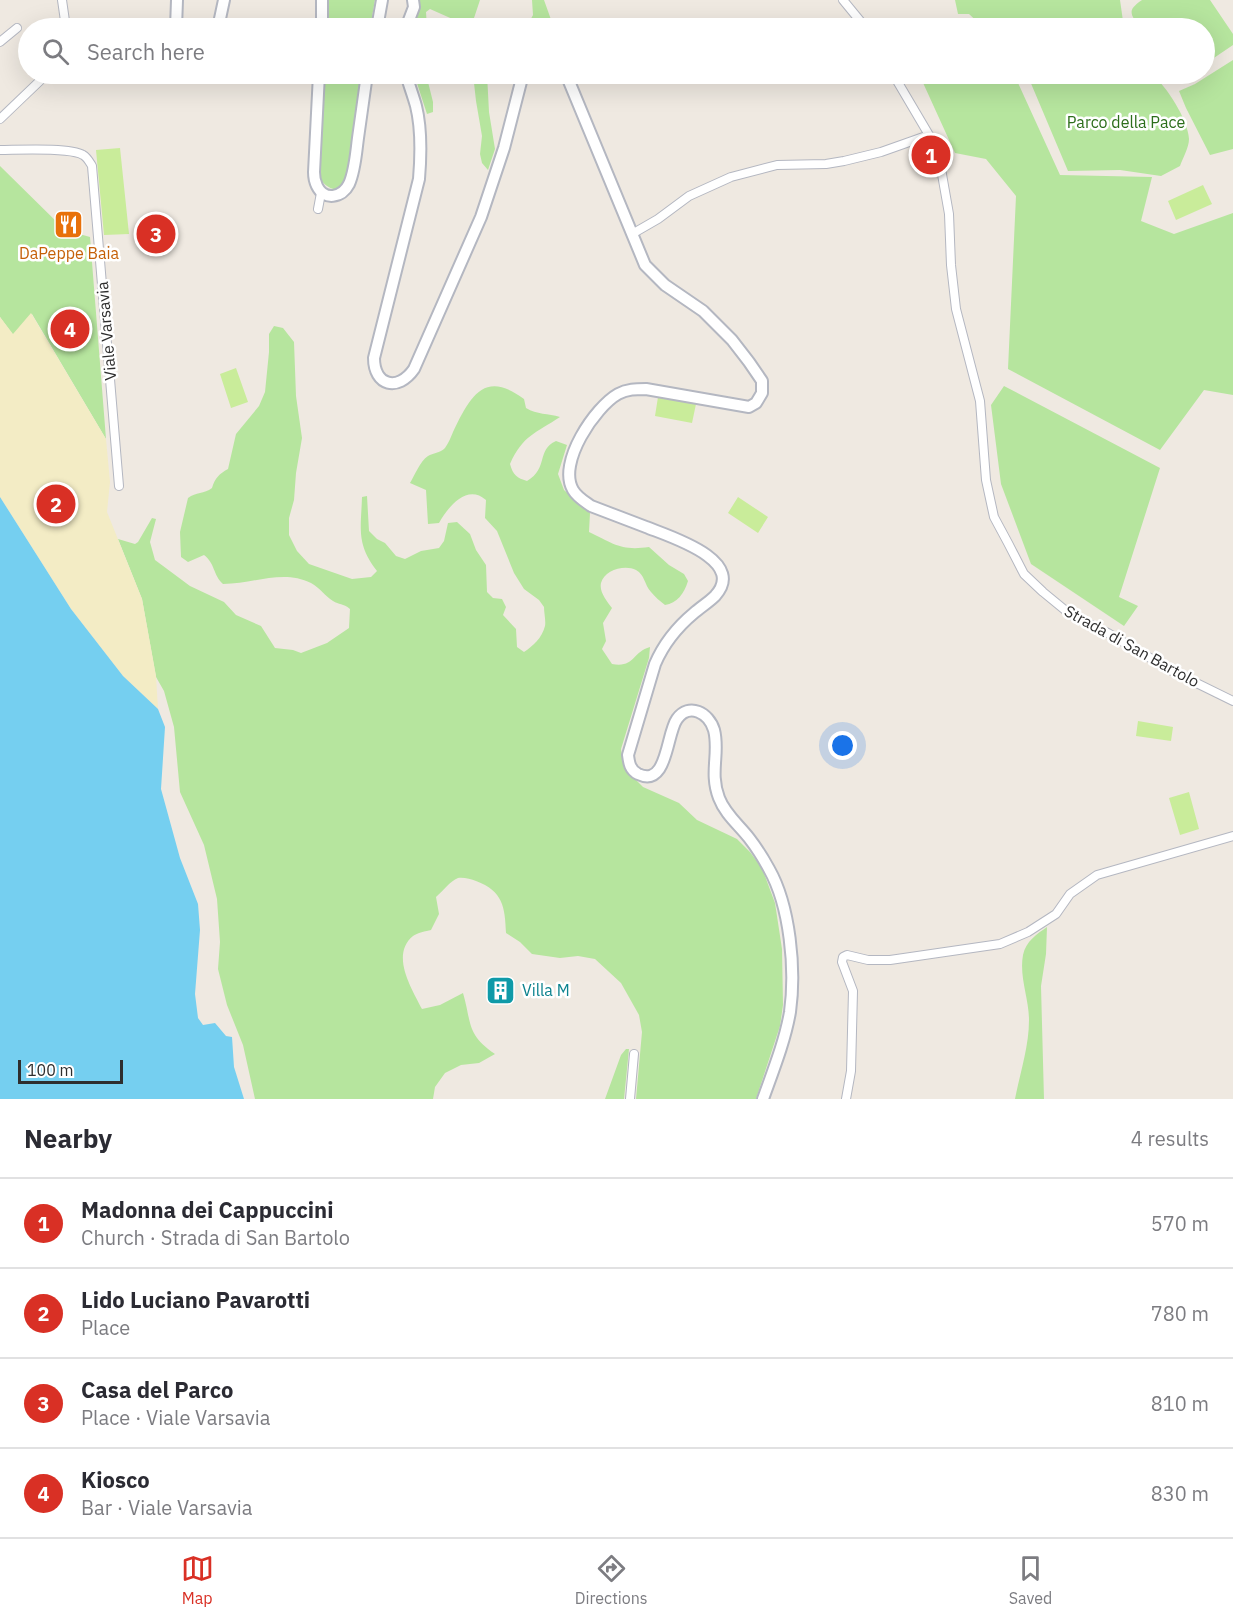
<!DOCTYPE html>
<html lang="en">
<head>
<meta charset="utf-8">
<style>
	:root { --surface:#fff; --page:#f2f2f3; --text:#2b2b33; --muted:#7c7c81; --line:#e1e1e2; --accent:#d93025 }
	body { margin:0; font-family:"IBM Plex Sans",sans-serif; background:var(--page); color:var(--text) }
	.scale { position:absolute; left:18px; bottom:15px; width:105px; box-sizing:border-box; padding-left:6px; border:3px solid #2e2e2e; border-top:0; font-size:16px; line-height:21px; white-space:nowrap; color:#2e2e2e; -webkit-text-stroke:4px #fff; paint-order:stroke }
	.you { position:absolute; left:843px; top:746px; width:21px; height:21px; margin:-15px; border:4px solid #fff; border-radius:50%; background:#1a73e8; box-shadow:0 0 0 9px #1a73e833 }
	.badge { display:grid; place-items:center; width:39px; height:39px; border-radius:50%; background:var(--accent); color:#fff; font-size:20px; font-weight:700 }
	.pin { position:absolute; translate:-50% -50%; border:3px solid #fff; box-shadow:0 2px 6px #0006 }
	.list { margin:0; padding:0; list-style:none }
	h2 { display:flex; justify-content:space-between; align-items:center; height:78px; margin:0; padding:0 24px; font-size:26px }
	h2 small { font-size:20px; font-weight:400; color:var(--muted) }
	.list li { display:grid; grid-template-columns:39px 1fr auto; gap:18px; align-items:center; box-sizing:border-box; height:90px; padding:0 24px; border-top:2px solid var(--line) }
	.list b { display:block; font-size:22px; white-space:nowrap }
	.list p { margin:0; font-size:20px; white-space:nowrap; color:var(--muted) }
	.list em { font-size:20px; font-style:normal; color:var(--muted) }
	.icon { flex:none; width:33px; height:33px; fill:none; stroke:currentColor; stroke-width:2; stroke-linecap:round; stroke-linejoin:round }
	.map { position:relative; flex:none; width:1233px; height:1099px; overflow:hidden }
	.search { position:absolute; background:var(--surface); box-shadow:0 6px 24px #0002; left:18px; right:18px; top:18px; height:66px; display:flex; align-items:center; gap:15px; box-sizing:border-box; padding:0 21px; border-radius:33px; color:var(--muted); font-size:22px }
	.sheet { height:438px; background:var(--surface) }
	nav { display:flex; justify-content:space-around; align-items:center; box-sizing:border-box; height:84px; border-top:2px solid var(--line); background:var(--surface); font-size:16px; color:var(--muted) }
	nav a { display:grid; justify-items:center; gap:3px }
	nav .on { color:var(--accent) }
	.map>svg:first-child { display:block }
	.green { fill:#b6e59e }
	.sand { fill:#f3ecc5 }
	.pitch { fill:#c9ec9a }
	.water { fill:#75cff0 }
	.lines { fill:none; stroke-linecap:round; stroke-linejoin:round }
	.street-casing { stroke:#b4b7c1; stroke-width:10 }
	.secondary-casing { stroke:#b4b7c1; stroke-width:14 }
	.street { stroke:#fff; stroke-width:8 }
	.secondary { stroke:#fff; stroke-width:10 }
	.labels { text-anchor:middle; dominant-baseline:central; stroke-width:5; stroke-linejoin:round; paint-order:stroke }
	.park-label { font-size:16px; fill:#2c6e1b; stroke:#fff }
	.food-label { font-size:16px; fill:#c56008; stroke:#fff }
	.street-label { font-size:16px; fill:#2e2e2e; stroke:#fff }
	.culture-label { font-size:16px; fill:#0d838f; stroke:#fff; text-anchor:start }
</style>
</head>
<body>
<div class="map">
<svg width="1233" height="1099" viewBox="0 0 1233 1099">
	<rect width="100%" height="100%" fill="#efe9e1"/>
	<!-- green -->
	<path class="green" d="M324,0H375L370,28H325Z
		M418,0H480L474,18L477,28H466L457,21L430,9L426,12L427,28H413Z
		M532,0H544L554,28H526L533,15Z
		M955,0H1120L1124,28H984L969,14H958Z
		M1142,0H1210L1233,34V45L1205,64L1204,28H1140C1131,14 1126,11 1142,0Z
		M1233,60V149L1210,155L1186,108L1179,91L1195,84Z
		M323,74H364C360,100 356,126 352,152C350,162 350,176 345,184C337,196 323,185 319,177Z
		M414,74H426L433,102V112L427,114Z
		M473,74H487L489,112L495,149L488,170L482,163L480,154L482,136L476,101Z
		M919,74H1014L1060,175L1152,177L1141,221L1174,234L1233,213V395L1204,390L1160,450L1008,369L1016,196L986,159L955,153Z
		M1027,74H1152C1166,86 1188,119 1189,139C1189,147 1183,158 1180,166L1161,176L1120,170L1068,171Z
		M0,166L65,230L90,237L106,439L32,314L13,335L0,317Z
		M274,326L283,328L294,342L296,396L302,438L296,473L294,500L289,518V535L297,551L309,564L352,579L371,577L377,571C356,544 361,529 362,497L367,496L369,531L377,539L385,543L396,556L405,559L421,551L439,548L444,541L448,523L457,522L470,534L476,550L486,565L487,592L493,598L502,599L506,607L503,615L516,629L517,647L524,652C533,646 542,638 545,626C546,621 544,613 544,607L539,600L524,589L514,573L497,531L485,518L486,500C467,483 448,507 439,523L428,524L426,490L410,483C415,475 420,461 428,456C433,453 440,453 445,448C448,444 451,437 453,432C470,397 484,369 524,399L526,408C537,415 548,413 560,417C536,433 523,435 510,464C513,475 517,478 527,481C549,468 536,450 556,441L567,445L558,474L564,490L590,513L589,532C614,544 621,551 649,547L669,565L684,574L688,581C684,594 677,603 665,605C660,601 655,597 651,592C644,584 645,575 636,570C625,564 604,570 601,583C599,592 607,601 612,608L603,623L606,641L602,649L612,664C635,668 632,652 650,647L649,658L621,749L624,768L643,787L679,803L697,820L737,839L750,852L762,868L775,903L782,949L783,1005L780,1026L756,1099H636L642,1032L639,1015L621,983L595,959L578,956L560,958L532,954L520,942L506,933C505,907 503,891 476,881C471,879 463,877 458,878C450,881 443,891 436,897L439,914L431,930C426,931 417,933 413,936C390,955 412,989 422,1009L440,1005L463,993C472,1024 466,1034 495,1054L479,1063L461,1065L445,1073L435,1087L433,1099H255L243,1045L227,1005L218,969L220,942L217,899L204,845L180,792L174,727L164,691L156,677L142,599L118,539L135,544L138,542L152,518L156,519L150,542L155,560L190,586L224,602L236,615L261,626L275,648L293,650L301,653L327,643L349,628L350,609C343,603 339,605 333,601C325,596 320,588 311,583C283,569 253,584 223,584C213,575 215,563 204,555L188,562L181,557L180,532L188,498C196,492 204,494 212,488C215,478 219,474 228,469L236,434L259,406L265,392L269,352V334Z
		M1004,386L1160,468L1119,597L1138,606L1124,626L1031,564L1001,484L991,405Z
		M1047,927L1046,954L1041,986L1044,1099H1015C1020,1073 1029,1047 1029,1020C1029,998 1019,977 1023,955C1026,941 1037,934 1047,927Z
		M626,1049H629L624,1099H605L621,1055Z"/>
	<!-- sand -->
	<path class="sand" d="M31,313L106,439L110,482L107,512L142,599L156,676L158,709L123,676L71,609L0,497V317L13,334Z"/>
	<!-- pitch -->
	<path class="pitch" d="M120,148L129,234L104,235L96,150Z
		M1203,185L1212,204L1176,220L1168,201Z
		M236,368L248,402L231,408L220,374Z
		M658,397L696,404L692,423L655,416Z
		M738,497L768,517L758,533L728,513Z
		M1138,721L1173,727L1171,741L1136,736Z
		M1189,792L1199,829L1180,835L1169,798Z"/>
	<!-- water -->
	<path class="water" d="M0,497L71,609L123,676L158,709L165,727L161,789L180,858L198,904L200,930L195,994L198,1018L203,1025L215,1023L226,1036L232,1037L234,1067L244,1099H0Z"/>
	<g class="lines">
		<defs>
			<path id="street" d="M62,0L66,28
				M843,0L866,28
				M0,42L17,28
				M893,74L929,135L940,163L949,214L951,265L956,309L980,401L986,480L994,517L1008,543L1024,574L1043,592L1071,615L1108,633L1172,671L1233,701
				M0,119L47,74
				M0,150C17,150 70,147 83,155C87,157 89,161 92,166L119,486
				M318,209L321,193
				M632,234L658,219L689,196L731,177L777,165L826,164L844,161L881,152L929,135
				M630,1099L634,1054
				M846,1099L851,1071L853,991L842,962L843,957L847,955L868,960H890L1000,944L1028,932L1056,914L1070,894L1097,875L1233,836"/>
			<path id="secondary" d="M176,28L177,0
				M218,28L224,0
				M322,28V0
				M377,28L382,0
				M406,28L414,7L413,0
				M319,74L314,172C314,177 315,182 317,186C324,201 342,198 349,184C355,171 356,153 358,138C361,117 364,95 367,74
				M406,74C409,85 413,95 416,106C422,130 421,155 419,179L374,358C374,386 398,392 414,369L481,217L504,148L523,74
				M566,74L645,265L665,285L703,311L732,340L749,362L762,381V393L756,403L749,407L646,389C636,389 627,389 618,394C595,407 557,463 573,490C577,497 584,501 591,506C609,513 628,520 646,527C668,536 748,560 715,596C709,602 701,607 694,613C676,628 664,643 655,664L628,755C629,763 630,770 638,774C668,788 666,734 677,719C689,702 709,713 714,730C720,753 709,772 719,798C725,814 739,825 749,838C756,847 763,858 769,869C790,906 796,969 790,1012C785,1041 773,1071 763,1099"/>
		</defs>
		<!-- street casing -->
		<use href="#street" class="street-casing"/>
		<!-- secondary casing -->
		<use href="#secondary" class="secondary-casing"/>
		<!-- street -->
		<use href="#street" class="street"/>
		<!-- secondary -->
		<use href="#secondary" class="secondary"/>
	</g>
	<!-- icons -->
	<defs>
		<symbol id="restaurant-square" viewBox="-11 -11 22 22"><rect x="-9" y="-9" width="18" height="18" rx="4" fill="#e8710a" stroke="#fff"/><path d="M-5-6h1v4h1v-4h1v4h1v-4h1v5L-1.5 .5V6h-2V.5L-5-1ZM5-6V6H3V1.5H1.5Q1.5-4 5-6Z" fill="#fff"/></symbol>
		<symbol id="building-square" viewBox="-11 -11 22 22"><rect x="-9" y="-9" width="18" height="18" rx="4" fill="#0f9aa8" stroke="#fff"/><path d="M-4-6H4V6H1V3H-1V6H-4ZM-2.5-4.3h1.7v1.8h-1.7ZM.8-4.3h1.7v1.8H.8ZM-2.5-1h1.7V.8h-1.7ZM.8-1h1.7V.8H.8Z" fill="#fff"/></symbol>
	</defs>
	<g fill-rule="evenodd">
		<use href="#restaurant-square" x="52" y="208" width="33" height="33"/>
		<use href="#building-square" x="484" y="974" width="33" height="33"/>
	</g>
	<g class="labels">
		<!-- park labels -->
		<g class="park-label">
			<text x="1126" y="122">Parco della Pace</text>
		</g>
		<!-- food labels -->
		<g class="food-label">
			<text x="69" y="253">DaPeppe Baia</text>
		</g>
		<!-- street labels -->
		<g class="street-label">
			<text transform="translate(106 331) rotate(-95)">Viale Varsavia</text>
			<text transform="translate(1132 646) rotate(29)">Strada di San Bartolo</text>
		</g>
		<!-- culture labels -->
		<g class="culture-label">
			<text x="522" y="990">Villa M</text>
		</g>
	</g>
</svg>
<div class="scale">100 m</div>
<div class="you"></div>
<div class="pin badge" style="left:931px;top:155px">1</div>
<div class="pin badge" style="left:56px;top:504px">2</div>
<div class="pin badge" style="left:156px;top:234px">3</div>
<div class="pin badge" style="left:70px;top:329px">4</div>
<div class="search"><svg class="icon" aria-label="search" viewBox="0 0 24 24"><circle cx="10" cy="10" r="6"/><path d="M15 15l6 6"/></svg>Search here</div>
</div>
<section class="sheet">
<h2>Nearby<small>4 results</small></h2>
<ul class="list">
<li><span class="badge">1</span><div><b>Madonna dei Cappuccini</b><p>Church · Strada di San Bartolo</p></div><em>570 m</em></li>
<li><span class="badge">2</span><div><b>Lido Luciano Pavarotti</b><p>Place</p></div><em>780 m</em></li>
<li><span class="badge">3</span><div><b>Casa del Parco</b><p>Place · Viale Varsavia</p></div><em>810 m</em></li>
<li><span class="badge">4</span><div><b>Kiosco</b><p>Bar · Viale Varsavia</p></div><em>830 m</em></li>
</ul>
</section>
<nav>
<a class="on"><svg class="icon" aria-label="map" viewBox="0 0 24 24"><path d="M3 6l6-2 6 2 6-2v14l-6 2-6-2-6 2zM9 4v14M15 6v14"/></svg>Map</a>
<a><svg class="icon" aria-label="directions" viewBox="0 0 24 24"><path d="M12 3l9 9-9 9-9-9zM9 14v-3h6M13 9l2 2-2 2"/></svg>Directions</a>
<a><svg class="icon" aria-label="saved" viewBox="0 0 24 24"><path d="M7 4h10v16l-5-4-5 4z"/></svg>Saved</a>
</nav>
</body>
</html>
